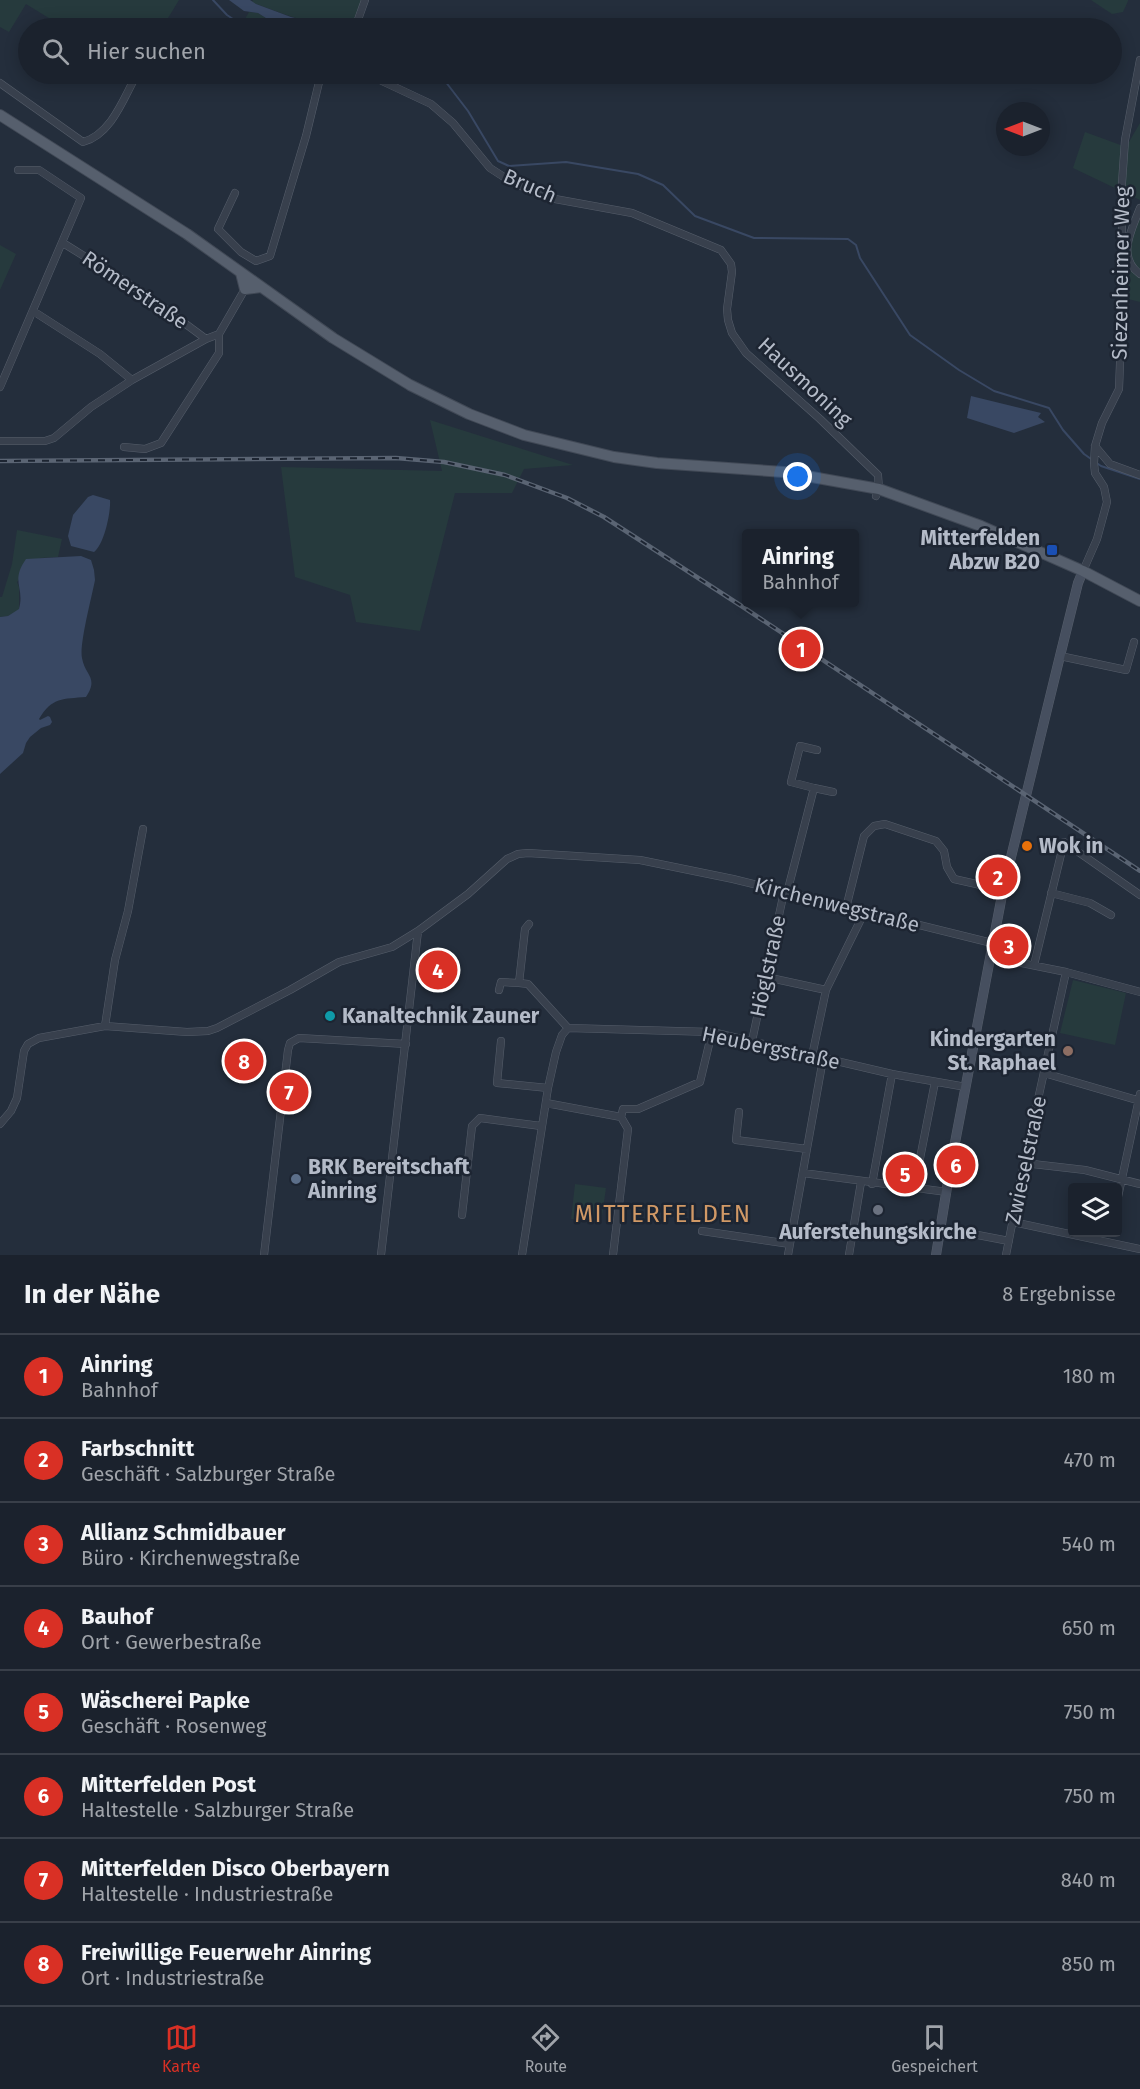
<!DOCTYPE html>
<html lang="de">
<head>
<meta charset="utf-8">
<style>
	:root { --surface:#1b222d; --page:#242a35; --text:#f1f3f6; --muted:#a0a4aa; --line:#393f49; --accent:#d93025 }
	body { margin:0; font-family:"Fira Sans",sans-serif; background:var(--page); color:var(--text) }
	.controls { position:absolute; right:18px; bottom:18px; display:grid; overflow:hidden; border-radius:6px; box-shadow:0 3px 15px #0003 }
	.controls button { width:54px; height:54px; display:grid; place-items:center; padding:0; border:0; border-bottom:2px solid var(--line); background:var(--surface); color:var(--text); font:30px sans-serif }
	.compass { position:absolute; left:996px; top:102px; width:54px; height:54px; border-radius:50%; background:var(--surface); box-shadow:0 3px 15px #0003; rotate:270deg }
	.you { position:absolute; left:798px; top:477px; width:21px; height:21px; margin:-15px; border:4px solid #fff; border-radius:50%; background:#1a73e8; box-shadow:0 0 0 9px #1a73e833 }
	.badge { display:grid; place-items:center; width:39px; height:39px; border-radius:50%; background:var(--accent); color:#fff; font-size:20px; font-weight:700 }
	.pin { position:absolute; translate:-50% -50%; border:3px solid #fff; box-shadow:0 2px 6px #0006 }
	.popup { position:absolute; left:742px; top:529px; width:117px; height:78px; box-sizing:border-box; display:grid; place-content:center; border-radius:6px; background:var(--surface); filter:drop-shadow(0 2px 4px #0005); font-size:20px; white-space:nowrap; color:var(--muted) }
	.popup b { font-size:22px; color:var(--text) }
	.popup::after { content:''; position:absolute; left:50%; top:100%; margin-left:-12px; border:12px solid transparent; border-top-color:var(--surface) }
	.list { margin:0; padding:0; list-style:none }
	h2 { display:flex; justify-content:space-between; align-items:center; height:78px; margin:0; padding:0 24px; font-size:26px }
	h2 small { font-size:20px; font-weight:400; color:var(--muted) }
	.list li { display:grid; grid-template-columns:39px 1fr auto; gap:18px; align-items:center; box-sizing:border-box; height:84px; padding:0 24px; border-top:2px solid var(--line) }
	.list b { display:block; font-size:22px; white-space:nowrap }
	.list p { margin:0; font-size:20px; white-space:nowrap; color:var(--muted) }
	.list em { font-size:20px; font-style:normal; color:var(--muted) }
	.icon { flex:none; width:33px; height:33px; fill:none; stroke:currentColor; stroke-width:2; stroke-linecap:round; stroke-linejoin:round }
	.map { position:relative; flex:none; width:1140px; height:1255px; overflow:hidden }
	.search { position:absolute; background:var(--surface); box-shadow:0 3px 15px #0003; left:18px; right:18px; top:18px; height:66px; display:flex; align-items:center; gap:15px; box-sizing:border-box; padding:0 21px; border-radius:33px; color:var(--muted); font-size:22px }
	.sheet { height:750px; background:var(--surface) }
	nav { display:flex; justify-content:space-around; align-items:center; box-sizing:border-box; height:84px; border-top:2px solid var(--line); background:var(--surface); font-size:16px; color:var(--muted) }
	nav a { display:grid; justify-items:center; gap:3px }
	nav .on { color:var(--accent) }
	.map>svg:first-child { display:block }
	.green { fill:#263a3d }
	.water { fill:#394863 }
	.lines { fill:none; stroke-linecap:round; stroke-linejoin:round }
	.stream { stroke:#394863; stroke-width:2 }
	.street-casing { stroke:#565e6b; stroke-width:8 }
	.secondary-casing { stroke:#565e6b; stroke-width:10 }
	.primary-casing { stroke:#414956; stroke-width:12 }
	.street { stroke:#38404d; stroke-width:7 }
	.secondary { stroke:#464f5f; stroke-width:9 }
	.primary { stroke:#565f6d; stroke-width:10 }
	.rail-casing { stroke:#5a6473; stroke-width:4.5 }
	.rail { stroke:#1d2532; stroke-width:2; stroke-dasharray:7; stroke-linecap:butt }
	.transit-dot { fill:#1a4fb4; stroke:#1d2532; stroke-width:2 }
	.food-dot { fill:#e8710a; stroke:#1d2532; stroke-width:2 }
	.culture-dot { fill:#0f9aa8; stroke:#1d2532; stroke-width:2 }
	.education-dot { fill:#8d6e63; stroke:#1d2532; stroke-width:2 }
	.service-dot { fill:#5c6f8a; stroke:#1d2532; stroke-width:2 }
	.worship-dot { fill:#6b7280; stroke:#1d2532; stroke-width:2 }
	.labels { text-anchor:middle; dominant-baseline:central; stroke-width:5; stroke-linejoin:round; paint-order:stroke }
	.street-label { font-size:21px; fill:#b4bbc8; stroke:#1d2532 }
	.poi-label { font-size:21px; font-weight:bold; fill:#b4bbc8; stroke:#1d2532; text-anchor:start }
	.quarter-label { font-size:24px; letter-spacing:1.5px; fill:#d19966; stroke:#1d2532 }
</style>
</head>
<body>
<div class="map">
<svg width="1140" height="1255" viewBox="0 0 1140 1255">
	<rect width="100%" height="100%" fill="#242e3c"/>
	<!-- green -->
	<path class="green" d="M0,0H179L162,28H65L26,4L9,32L0,27Z
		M253,0H362L352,28C318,28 287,15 256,4L252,2Z
		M1091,0H1128V1L1123,12L1112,14Z
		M249,12L258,13L269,20L304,28H240Z
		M1140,123V200L1073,168L1085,132L1126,147Z
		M1140,208V302L1124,298L1125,252Z
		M0,245L16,254L0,290Z
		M430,420L573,465L524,469L512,493H455L420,631L356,622L350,595L295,577L281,467L442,471Z
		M17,530L62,539L58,557L40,558L17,582L19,587V610L8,616L0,617V597H2L12,564Z
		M1073,980L1126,993L1115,1045L1060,1033Z
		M575,1184L606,1188L601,1223L571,1219Z"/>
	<!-- water -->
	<path class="water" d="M229,0H250L256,4L291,17L332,27L333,28H304L269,20L258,13L244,11Z
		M971,396L1041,413L1038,417L1045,422L1014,433L967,418Z
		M93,495L110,500C111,512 104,545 94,552L71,546L68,536L73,515L88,497Z
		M81,556L91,560L94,570L95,580C92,596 79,645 82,658C85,676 99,677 86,697C63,699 52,697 39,719L40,720L48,716L50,717L52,722L50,725L41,728L30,737L26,743L23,753L0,774V617L8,616L19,609C25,587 10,582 26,559Z"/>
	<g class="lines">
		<!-- stream -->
		<path class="stream" d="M213,0L227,15L246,28
			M412,74L415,76L445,81L468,111L498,161L509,166L566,162L638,174L663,185L695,216L754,238L848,239L856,245L860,258L910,335L959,370L994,391L1049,408L1063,430L1084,454L1101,466L1140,479"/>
		<defs>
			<path id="street" d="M355,28L365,0
				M367,74L431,104L453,123L490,168L513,183L555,199L632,213L721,250L731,264L732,272L727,309L728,320L732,333L746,353L820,419L878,475L879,489L876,496
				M0,83L83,142C112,134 124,97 137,74
				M235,193L218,229L241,252L256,261L270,256L306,136L321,74
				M1140,208C1132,229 1116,257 1140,274
				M63,243L145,294L206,339
				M33,311L100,354L132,380
				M0,387L81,198L39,170H18
				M0,441H45L54,438L91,407L132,380L206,339L219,334L245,289
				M1095,446L1110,464L1140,475
				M124,447L145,449L161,443L219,353V334
				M1083,571L1097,539L1107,502L1104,487L1095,473L1094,463L1095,446L1102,423L1119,389L1122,311V183L1125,140L1140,60
				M1060,656L1126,670L1134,642
				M814,788L833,792
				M787,893L814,788L791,782L800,746L817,750
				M1051,893L1090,903L1111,915
				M846,908L864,836L874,826L885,824L936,841L944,851L947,867L954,879L1003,890
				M529,924L525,929L519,983L528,984L568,1028
				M991,957L1066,972L1140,992
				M1034,965L1064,842L1140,895
				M766,977L826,990
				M499,990L501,982L519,983
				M105,1026L115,960L128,911L143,829
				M501,1041L497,1083L548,1088
				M752,1041L784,892
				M812,1056L826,990L864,913
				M1044,1073L1140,1101
				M546,1103L621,1117L628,1129L613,1255
				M739,1112L736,1140L807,1149
				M621,1117L623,1109H638L700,1082L712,1032
				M0,1124L11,1111L17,1098L24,1051L28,1044L39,1038L105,1026L187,1032L208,1031L217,1028L290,990L339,962L392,947L418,931L468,894L507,859L518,854L528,853L640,860L733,879L992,943
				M1024,1163L1085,1170L1140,1184
				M803,1173L947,1192
				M872,1184L892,1074
				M914,1189L935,1082
				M1118,1197L1140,1094
				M462,1215L472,1126L480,1118L541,1126
				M1013,1222L1140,1249
				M941,1228L1009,1241
				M702,1231L790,1244
				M264,1255L288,1050L290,1043L299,1038L406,1044
				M381,1255L418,931
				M522,1255L548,1088L556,1052L562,1035L568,1028L712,1032L892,1074L966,1087
				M788,1255L823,1059
				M849,1255L861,1182
				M1006,1255L1024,1163L1066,972"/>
			<path id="secondary" d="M936,1255L950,1169L1003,890L1060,656L1078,583L1083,571"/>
			<path id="primary" d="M0,115L187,234L333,338L410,385L469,414L524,435L614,457L657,463L784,472L879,489L981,526L1083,571L1140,601
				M241,273L245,289L261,287"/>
		</defs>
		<!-- street casing -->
		<use href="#street" class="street-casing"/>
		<!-- secondary casing -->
		<use href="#secondary" class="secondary-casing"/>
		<!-- primary casing -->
		<use href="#primary" class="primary-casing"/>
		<!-- street -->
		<use href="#street" class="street"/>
		<!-- secondary -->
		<use href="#secondary" class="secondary"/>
		<!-- primary -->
		<use href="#primary" class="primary"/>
		<defs>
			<path id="rail" d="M0,461L396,458L444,462L505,475L567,498L604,517L743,607L1140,871"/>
		</defs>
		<!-- rail casing -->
		<use href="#rail" class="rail-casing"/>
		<!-- rail -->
		<use href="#rail" class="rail"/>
	</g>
	<!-- markers -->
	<rect class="transit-dot" x="1046" y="544" width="12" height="12" rx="3"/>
	<circle class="food-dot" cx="1027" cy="846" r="6"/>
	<circle class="culture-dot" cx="330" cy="1016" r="6"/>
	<circle class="education-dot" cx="1068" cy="1051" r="6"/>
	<circle class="service-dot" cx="296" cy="1179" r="6"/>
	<circle class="worship-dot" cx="878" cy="1210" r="6"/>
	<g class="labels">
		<!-- street labels -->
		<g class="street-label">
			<text transform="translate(530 186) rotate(23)">Bruch</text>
			<text transform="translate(1121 273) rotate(-89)">Siezenheimer Weg</text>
			<text transform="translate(135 290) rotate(34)">Römerstraße</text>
			<text transform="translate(805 382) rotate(43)">Hausmoning</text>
			<text transform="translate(837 905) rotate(14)">Kirchenwegstraße</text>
			<text transform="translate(768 966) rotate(-78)">Höglstraße</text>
			<text transform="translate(771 1048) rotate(12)">Heubergstraße</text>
			<text transform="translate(1026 1160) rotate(-78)">Zwieselstraße</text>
		</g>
		<!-- poi labels -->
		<g class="poi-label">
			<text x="1040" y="538" text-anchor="end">Mitterfelden<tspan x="1040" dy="24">Abzw B20</tspan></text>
			<text x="1039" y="846">Wok in</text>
			<text x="342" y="1016">Kanaltechnik Zauner</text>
			<text x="1056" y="1039" text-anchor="end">Kindergarten<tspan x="1056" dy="24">St. Raphael</tspan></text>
			<text x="308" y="1167">BRK Bereitschaft<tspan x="308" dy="24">Ainring</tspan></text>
			<text x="878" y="1232" text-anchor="middle">Auferstehungskirche</text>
		</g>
		<!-- quarter labels -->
		<g class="quarter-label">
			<text x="663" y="1214">MITTERFELDEN</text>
		</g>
	</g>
</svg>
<div class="controls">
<button><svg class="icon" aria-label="layers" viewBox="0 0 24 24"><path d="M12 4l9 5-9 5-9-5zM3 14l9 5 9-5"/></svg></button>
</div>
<svg class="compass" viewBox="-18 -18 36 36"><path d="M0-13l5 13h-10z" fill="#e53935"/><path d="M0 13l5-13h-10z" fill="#a0a4aa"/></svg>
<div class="you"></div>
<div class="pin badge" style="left:801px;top:649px">1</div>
<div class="popup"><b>Ainring</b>Bahnhof</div>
<div class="pin badge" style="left:998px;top:877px">2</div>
<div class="pin badge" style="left:1009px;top:946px">3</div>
<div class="pin badge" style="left:438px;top:970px">4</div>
<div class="pin badge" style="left:905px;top:1174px">5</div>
<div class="pin badge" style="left:956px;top:1165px">6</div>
<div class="pin badge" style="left:289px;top:1092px">7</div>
<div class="pin badge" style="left:244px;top:1061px">8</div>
<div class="search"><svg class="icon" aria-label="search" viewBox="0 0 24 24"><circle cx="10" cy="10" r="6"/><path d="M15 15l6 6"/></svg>Hier suchen</div>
</div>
<section class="sheet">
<h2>In der Nähe<small>8 Ergebnisse</small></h2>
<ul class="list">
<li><span class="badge">1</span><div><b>Ainring</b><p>Bahnhof</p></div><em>180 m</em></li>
<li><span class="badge">2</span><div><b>Farbschnitt</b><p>Geschäft · Salzburger Straße</p></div><em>470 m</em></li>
<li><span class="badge">3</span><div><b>Allianz Schmidbauer</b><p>Büro · Kirchenwegstraße</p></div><em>540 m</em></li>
<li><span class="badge">4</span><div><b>Bauhof</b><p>Ort · Gewerbestraße</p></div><em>650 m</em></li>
<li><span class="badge">5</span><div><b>Wäscherei Papke</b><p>Geschäft · Rosenweg</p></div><em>750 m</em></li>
<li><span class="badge">6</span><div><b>Mitterfelden Post</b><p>Haltestelle · Salzburger Straße</p></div><em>750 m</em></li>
<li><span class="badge">7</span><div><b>Mitterfelden Disco Oberbayern</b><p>Haltestelle · Industriestraße</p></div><em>840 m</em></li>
<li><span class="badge">8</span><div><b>Freiwillige Feuerwehr Ainring</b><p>Ort · Industriestraße</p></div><em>850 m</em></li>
</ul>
</section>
<nav>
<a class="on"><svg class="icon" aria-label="map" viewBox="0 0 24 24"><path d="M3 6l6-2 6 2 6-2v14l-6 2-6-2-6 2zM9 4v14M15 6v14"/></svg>Karte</a>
<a><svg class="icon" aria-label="directions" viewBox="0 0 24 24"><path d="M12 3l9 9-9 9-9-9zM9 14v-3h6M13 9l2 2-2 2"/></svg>Route</a>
<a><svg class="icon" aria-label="saved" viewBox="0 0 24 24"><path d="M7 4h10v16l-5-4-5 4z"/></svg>Gespeichert</a>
</nav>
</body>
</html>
